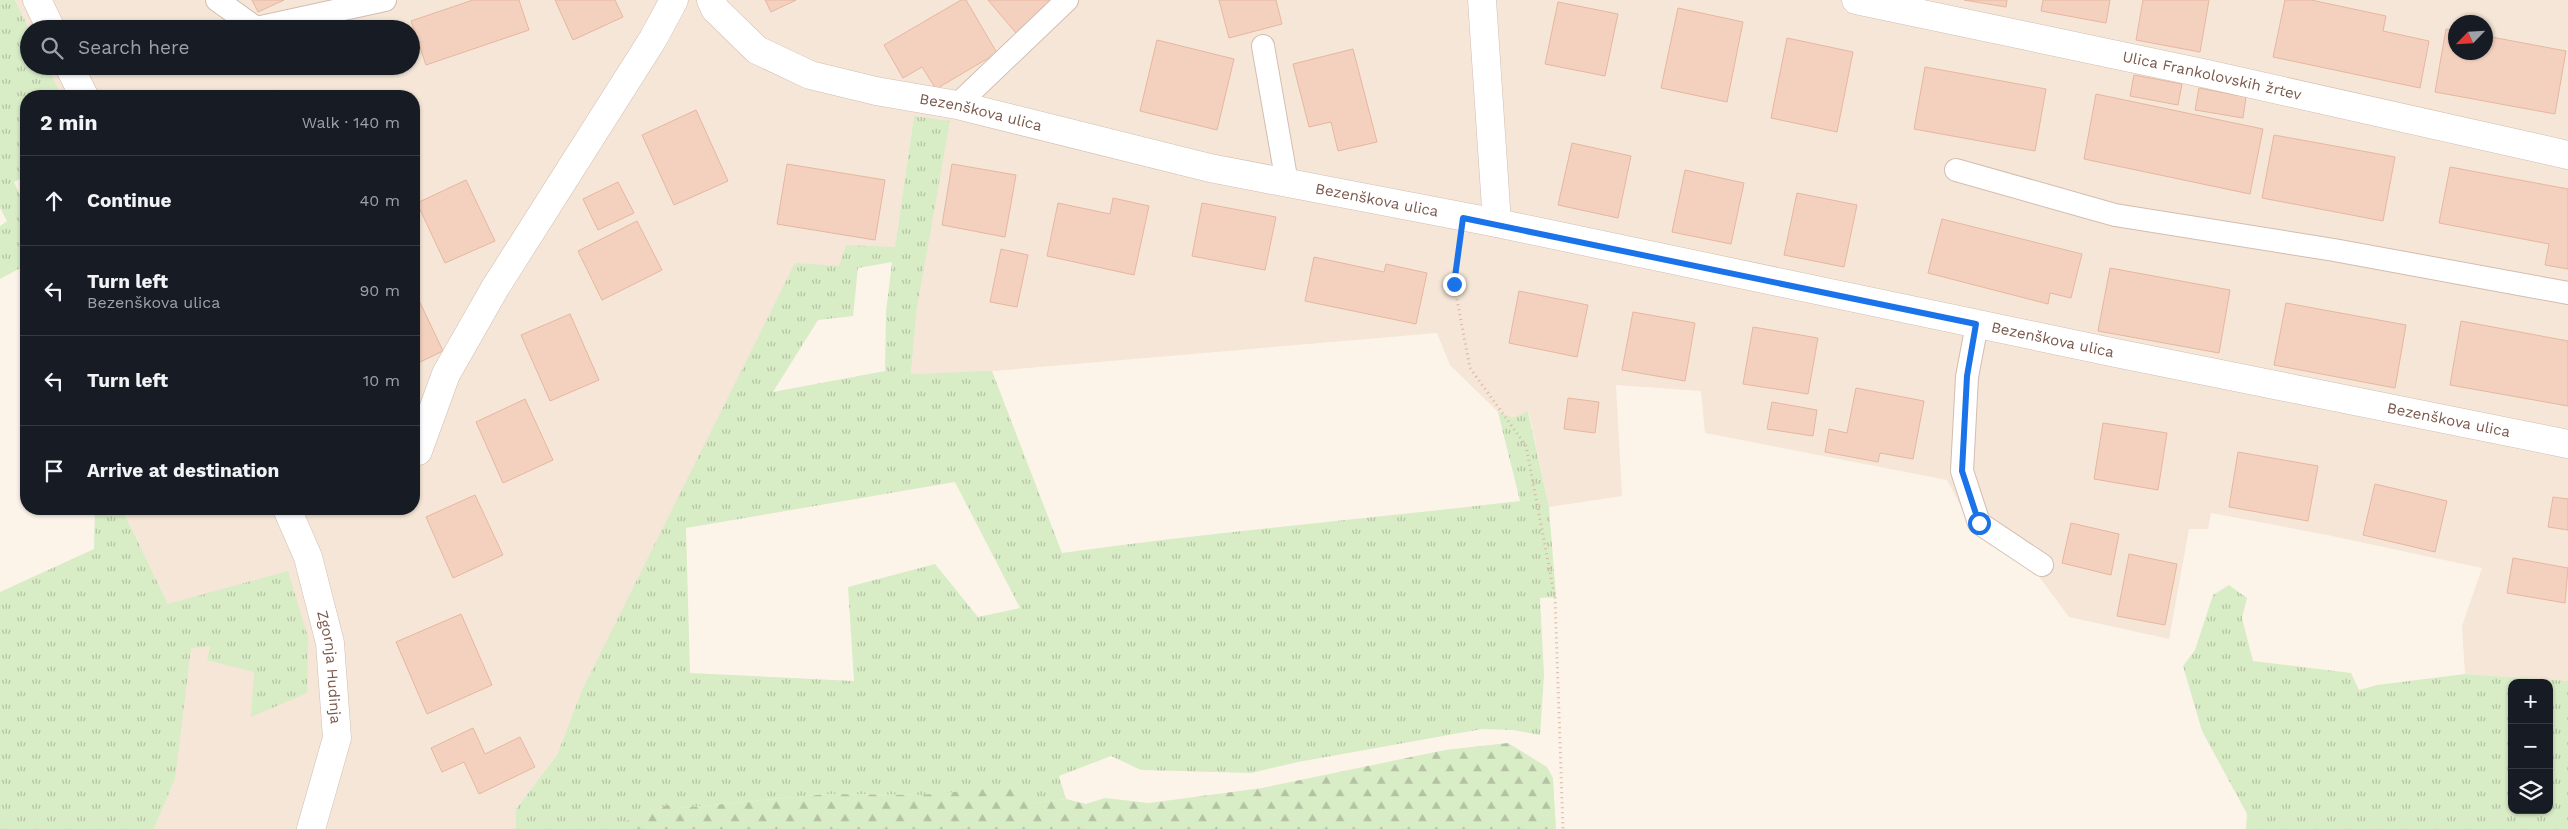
<!DOCTYPE html>
<html lang="en">
<head>
<meta charset="utf-8">
<style>
	:root { --surface:#171b24; --page:#242831; --text:#f1f3f6; --muted:#9ea1a6; --line:#363941 }
	body { margin:0; font-family:"Work Sans",sans-serif; background:var(--page); color:var(--text) }
	.controls { position:absolute; right:15px; bottom:15px; display:grid; overflow:hidden; border-radius:10px; box-shadow:0 1px 4px #0004 }
	.controls button { width:45px; height:45px; display:grid; place-items:center; padding:0; border:0; border-bottom:1px solid var(--line); background:var(--surface); color:var(--text); font:25px sans-serif }
	.compass { position:absolute; left:2448px; top:15px; width:45px; height:45px; border-radius:50%; background:var(--surface); box-shadow:0 1px 4px #0004; rotate:245deg }
	.stop { position:absolute; width:15px; height:15px; margin:-11px; border:4px solid #1a73e8; border-radius:50%; background:#fff }
	.stop.end { background:#1a73e8; border-color:#fff; box-shadow:0 1px 5px #0008 }
	.list { margin:0; padding:0; list-style:none }
	h2 { display:flex; justify-content:space-between; align-items:center; height:65px; margin:0; padding:0 20px; font-size:21px }
	h2 small { font-size:16px; font-weight:400; color:var(--muted) }
	.list li { display:grid; grid-template-columns:32px 1fr auto; gap:15px; align-items:center; box-sizing:border-box; height:90px; padding:0 20px; border-top:1px solid var(--line) }
	.list b { display:block; font-size:19px; white-space:nowrap }
	.list p { margin:0; font-size:16px; white-space:nowrap; color:var(--muted) }
	.list em { font-size:16px; font-style:normal; color:var(--muted) }
	.icon { flex:none; width:28px; height:28px; fill:none; stroke:currentColor; stroke-width:2; stroke-linecap:round; stroke-linejoin:round }
	.map { position:relative; flex:none; width:2568px; height:829px; overflow:hidden }
	.search { position:absolute; background:var(--surface); box-shadow:0 1px 4px #0004; left:20px; top:20px; width:400px; height:55px; display:flex; align-items:center; gap:12px; box-sizing:border-box; padding:0 18px; border-radius:28px; color:var(--muted); font-size:19px }
	.panel { position:absolute; background:var(--surface); box-shadow:0 1px 4px #0004; left:20px; top:90px; width:400px; height:425px; border-radius:20px }
	.map>svg:first-child { display:block }
	.residential { fill:#f5e6d7; fill-rule:evenodd }
	.grass { fill:url(#grass-tufts); fill-rule:evenodd }
	.forest { fill:url(#forest-firs) }
	.building { fill:#f4d1bf; stroke:#e7b69f }
	.lines { fill:none; stroke-linecap:round; stroke-linejoin:round }
	.lane-casing { stroke:#d3bdb0; stroke-width:24 }
	.street-casing { stroke:#d3bdb0; stroke-width:29 }
	.path { stroke:#dab4a1; stroke-width:3; stroke-dasharray:1 4; stroke-linecap:butt }
	.lane { stroke:#fff; stroke-width:22 }
	.street { stroke:#fff; stroke-width:28 }
	.route { stroke:#1a73e8; stroke-width:6 }
	.labels { text-anchor:middle; dominant-baseline:central; stroke-width:4.5; stroke-linejoin:round; paint-order:stroke }
	.street-label { font-size:15px; fill:#79584b; stroke:#fff8f0 }
</style>
</head>
<body>
<div class="map">
<svg width="2568" height="829" viewBox="0 0 2568 829">
	<defs>
		<pattern id="grass-tufts" width="24" height="20" patternUnits="userSpaceOnUse" patternTransform="scale(1.25)"><rect width="24" height="20" fill="#d8ecc6"/><path d="M3 7l-1-3M5 7V3M7 7l1-3M15 17l-1-3M17 17v-4M19 17l1-3" fill="none" stroke="#b4c2a3"/></pattern>
		<pattern id="forest-firs" width="22" height="20" patternUnits="userSpaceOnUse" patternTransform="scale(1.25)"><rect width="22" height="20" fill="#d8ecc6"/><path d="M5 1l3.5 6h-7zM16 11l3.5 6h-7z" fill="#b4c2a3"/></pattern>
	</defs>
	<rect width="100%" height="100%" fill="#fdf4e9"/>
	<!-- residential -->
	<path class="residential" d="M15,0H2568V681L2465,674L2462,626L2482,568L2327,535L2211,513L2208,529H2189L2169,639L2069,617L2037,574L1974,532L1947,480L1705,433L1701,391L1616,385L1622,496L1549,507L1529,412L1513,419L1498,412L1450,365L1437,333L982,372L911,374L917,307L914,116L895,248L846,245L840,266L628,601L582,690L557,755L516,809V829H154L175,779L168,604L122,509H414V96H62L47,66H411V29H29ZM2456,22H2486V52H2456Z"/>
	<!-- grass -->
	<path class="grass" d="M0,0H15L29,29V66H47L62,96H26V176L14,182L26,208V265L0,279V226L7,221L0,208Z
		M914,116L950,121L917,307L911,374L992,371L1062,553C1214,532 1367,519 1520,501L1498,412L1513,418L1528,411L1549,507L1556,597L1540,598L1544,675L1540,735L1513,730L1482,729L1298,762L1251,773L1141,770L1111,756L1059,776L1066,799L1035,803L922,795L827,794L682,808L670,804L627,821L617,829H516V809L557,755L582,690L795,263L839,266L846,245L895,247ZM892,262L886,312L885,371L773,392L818,320L853,316L858,268ZM955,482L1020,608L978,617L935,564L848,587L854,681L690,673L686,528Z
		M95,509H122L168,604L288,571L308,637L307,693L251,717L254,672L207,660L210,646L191,648L175,779L154,829H0V592L94,549Z
		M2229,585L2247,598L2242,618L2253,661L2351,673L2359,690L2377,685L2465,674L2568,681V829H2246L2247,814L2202,731L2183,666L2195,650L2213,595ZM2512,683H2549V810H2512Z"/>
	<!-- forest -->
	<path class="forest" d="M1508,743L1547,767L1553,778L1556,829H617L626,821L670,804L682,808L827,794L922,795L1028,785L1035,803L1066,799L1086,804L1105,798L1149,803L1262,788L1445,750Z"/>
	<!-- building -->
	<path class="building" d="M252,0H284L258,12Z
		M473,0H519L529,30L426,65L411,21Z
		M555,0H615L623,17L573,40Z
		M765,0H796L771,12Z
		M961,0H966L997,53L936,89L922,67L903,78L884,45Z
		M988,0H1055L1016,33Z
		M1219,0H1276L1282,24L1229,38Z
		M1964,0H2007L2006,7Z
		M2043,0H2110L2106,23L2041,11Z
		M2143,0H2209L2200,52L2136,40Z
		M2285,0H2311L2386,16L2383,31L2429,41L2420,88L2273,57Z
		M1558,2L1618,14L1605,76L1545,64Z
		M1678,8L1743,22L1727,102L1661,88Z
		M2446,29L2456,31V52H2486V36L2566,51L2555,114L2435,92Z
		M1787,38L1853,52L1837,132L1771,118Z
		M1157,40L1234,59L1217,130L1140,111Z
		M1353,49L1377,142L1338,151L1331,122L1309,127L1293,64Z
		M1925,67L2046,89L2035,151L1914,129Z
		M2134,75L2182,84L2178,105L2130,96Z
		M2199,88L2246,97L2243,118L2195,110Z
		M280,90L283,96H266Z
		M2096,94L2263,129L2250,194L2084,159Z
		M696,110L728,181L674,205L642,135Z
		M2274,135L2395,157L2383,221L2262,198Z
		M1572,143L1631,156L1618,218L1558,205Z
		M787,164L885,180L875,240L777,224Z
		M952,164L1016,175L1005,237L942,225Z
		M2450,167L2568,189V269L2545,265L2549,244L2439,223Z
		M1685,170L1744,183L1731,244L1672,232Z
		M466,180L495,241L445,263L417,203Z
		M618,182L634,213L598,230L583,199Z
		M1797,193L1857,205L1844,267L1784,255Z
		M1113,198L1149,206L1134,275L1047,256L1058,203L1110,214Z
		M1202,203L1276,217L1265,270L1192,256Z
		M1942,219L2082,254L2071,298L2050,293L2048,304L1928,273Z
		M637,221L662,270L602,300L578,251Z
		M1001,249L1028,255L1017,307L990,302Z
		M1314,257L1384,272L1386,264L1427,273L1416,324L1305,301Z
		M2110,268L2230,290L2219,353L2098,331Z
		M414,290L443,351L414,365Z
		M1519,291L1588,305L1577,357L1509,343Z
		M2286,303L2406,325L2395,388L2274,365Z
		M1633,312L1695,323L1685,381L1622,370Z
		M570,314L599,380L550,401L521,335Z
		M2461,321L2568,341V406L2450,385Z
		M1753,327L1818,338L1808,394L1743,384Z
		M1856,388L1924,401L1913,459L1880,453L1878,462L1825,452L1829,429L1847,433Z
		M1568,398L1599,402L1595,433L1564,429Z
		M525,399L553,460L503,483L476,422Z
		M1772,402L1817,410L1813,436L1767,429Z
		M2103,423L2167,433L2158,490L2094,479Z
		M2238,452L2318,466L2308,521L2229,507Z
		M2375,484L2447,501L2435,552L2363,535Z
		M475,495L503,555L453,578L426,517Z
		M2553,497L2568,499V530L2548,527Z
		M2071,523L2119,534L2111,575L2062,563Z
		M2129,554L2177,564L2165,625L2117,616Z
		M2513,558L2568,568L2565,603L2507,593Z
		M461,614L492,685L427,714L396,642Z
		M473,728L485,754L520,737L535,767L479,794L464,762L442,772L431,748Z"/>
	<g class="lines">
		<defs>
			<path id="lane" d="M217,0L256,28L385,0
				M1263,46L1287,183
				M957,105L1067,0
				M1956,170L2115,215L2334,250L2568,293
				M1977,324L1967,377L1962,471L1979,523L2042,565"/>
			<g id="street">
				<path d="M37,0L51,29"/>
				<path id="s1" d="M711,0L715,9L757,50L810,75L876,91L957,105L1210,168L1497,223L2116,353L2568,444"/>
				<path d="M1482,0L1497,223"/>
				<path id="s2" d="M1856,0L2207,74L2568,155"/>
				<path d="M69,66L84,96"/>
				<path d="M418,451L446,374L495,288L653,39L674,0"/>
				<path id="s3" d="M287,509L308,557L330,643L337,738L311,829"/>
			</g>
		</defs>
		<!-- lane casing -->
		<use href="#lane" class="lane-casing"/>
		<!-- street casing -->
		<use href="#street" class="street-casing"/>
		<!-- path -->
		<path class="path" d="M1459,250L1454,284L1470,368L1526,446L1555,598L1563,829"/>
		<!-- lane -->
		<use href="#lane" class="lane"/>
		<!-- street -->
		<use href="#street" class="street"/>
	</g>
	<g class="lines">
		<!-- route -->
		<path class="route" d="M1454,284L1463,218L1976,324L1967,376L1962,471L1979,523"/>
	</g>
	<g class="labels">
		<!-- street labels -->
		<g class="street-label">
			<text stroke="none"><textPath href="#s2" startOffset="364">Ulica Frankolovskih žrtev</textPath></text>
			<text stroke="none"><textPath href="#s1" startOffset="302">Bezenškova ulica</textPath></text>
			<text stroke="none"><textPath href="#s1" startOffset="708">Bezenškova ulica</textPath></text>
			<text stroke="none"><textPath href="#s1" startOffset="1398">Bezenškova ulica</textPath></text>
			<text stroke="none"><textPath href="#s1" startOffset="1802">Bezenškova ulica</textPath></text>
			<text stroke="none"><textPath href="#s3" startOffset="165">Zgornja Hudinja</textPath></text>
		</g>
	</g>
</svg>
<div class="controls">
<button>+</button>
<button>−</button>
<button><svg class="icon" aria-label="layers" viewBox="0 0 24 24"><path d="M12 4l9 5-9 5-9-5zM3 14l9 5 9-5"/></svg></button>
</div>
<svg class="compass" viewBox="-18 -18 36 36"><path d="M0-13l5 13h-10z" fill="#e53935"/><path d="M0 13l5-13h-10z" fill="#9ea1a6"/></svg>
<div class="stop" style="left:1979px;top:523px"></div>
<div class="stop end" style="left:1454px;top:284px"></div>
<div class="search"><svg class="icon" aria-label="search" viewBox="0 0 24 24"><circle cx="10" cy="10" r="6"/><path d="M15 15l6 6"/></svg>Search here</div>
<section class="panel">
<h2>2 min<small>Walk · 140 m</small></h2>
<ul class="list">
<li><svg class="icon" aria-label="ahead" viewBox="0 0 24 24"><path d="M12 20V5M6 11l6-6 6 6"/></svg><div><b>Continue</b></div><em>40 m</em></li>
<li><svg class="icon" aria-label="left" viewBox="0 0 24 24"><path d="M17 20v-9H6M10 6l-5 5 5 5"/></svg><div><b>Turn left</b><p>Bezenškova ulica</p></div><em>90 m</em></li>
<li><svg class="icon" aria-label="left" viewBox="0 0 24 24"><path d="M17 20v-9H6M10 6l-5 5 5 5"/></svg><div><b>Turn left</b></div><em>10 m</em></li>
<li><svg class="icon" aria-label="arrive" viewBox="0 0 24 24"><path d="M6 21V4h12l-3 4 3 4H6"/></svg><div><b>Arrive at destination</b></div></li>
</ul>
</section>
</div>
</body>
</html>
